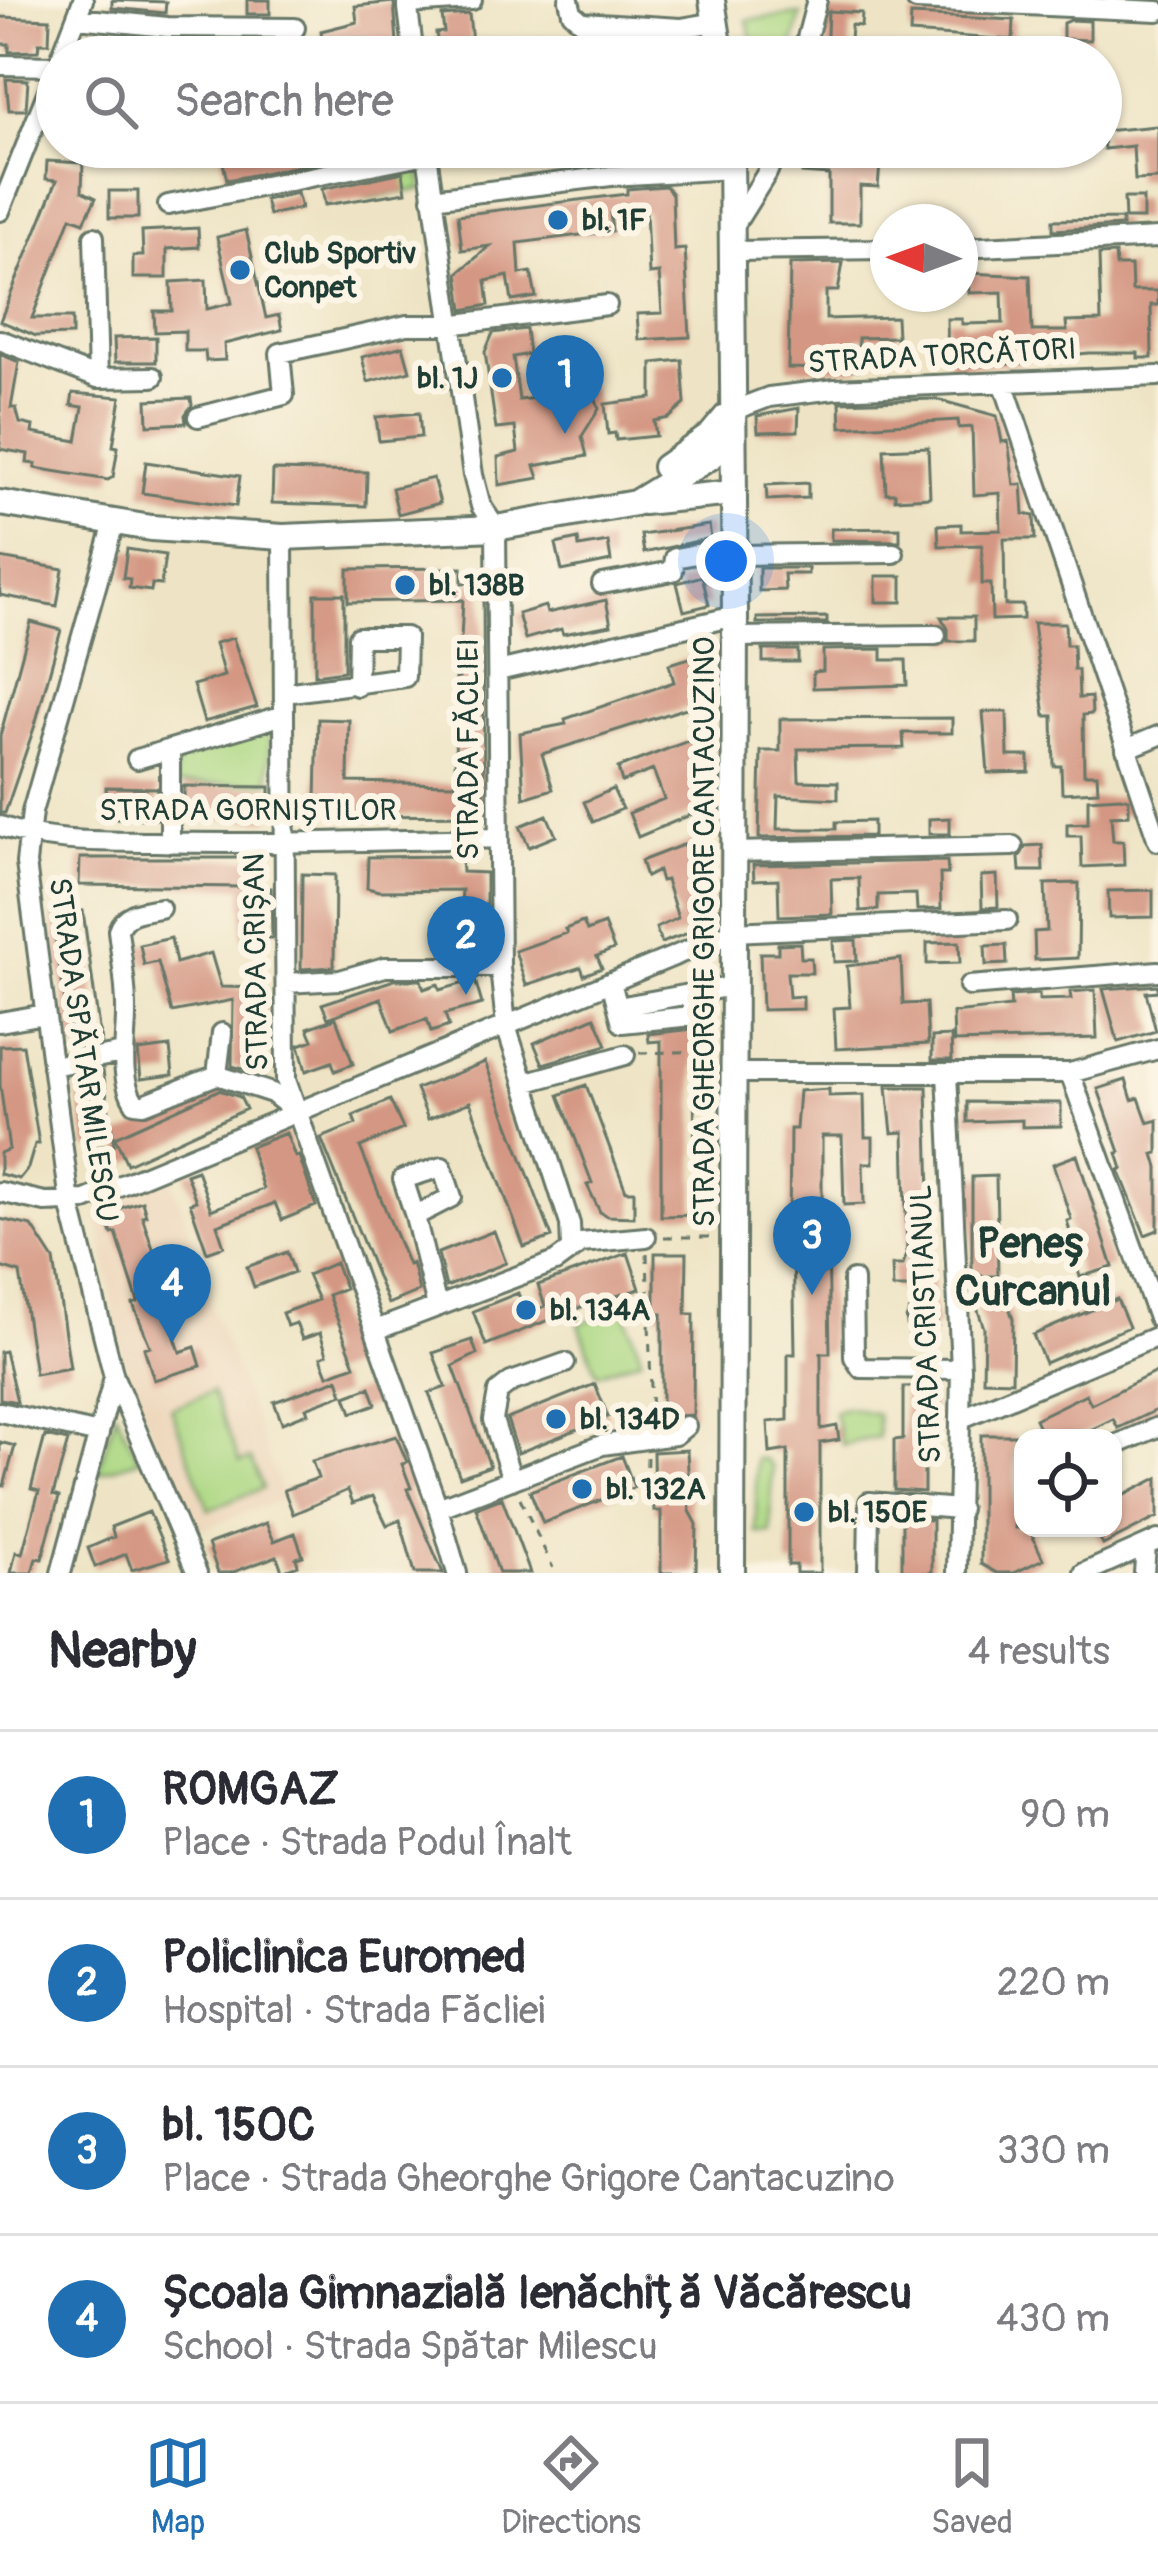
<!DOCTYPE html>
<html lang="en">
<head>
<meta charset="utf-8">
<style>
	:root { --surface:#fff; --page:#f2f2f3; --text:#2b2b33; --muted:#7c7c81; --line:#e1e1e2; --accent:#1f6fb2 }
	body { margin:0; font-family:Pangolin,sans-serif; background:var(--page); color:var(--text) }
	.controls { position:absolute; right:36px; bottom:36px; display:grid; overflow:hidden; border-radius:24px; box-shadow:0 3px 9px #0004 }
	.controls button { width:108px; height:108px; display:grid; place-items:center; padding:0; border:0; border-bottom:3px solid var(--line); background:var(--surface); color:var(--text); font:60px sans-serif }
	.compass { position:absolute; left:870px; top:204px; width:108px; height:108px; border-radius:50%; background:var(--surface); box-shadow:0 3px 9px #0004; rotate:271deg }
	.you { position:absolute; left:726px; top:561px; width:42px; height:42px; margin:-30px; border:9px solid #fff; border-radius:50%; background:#1a73e8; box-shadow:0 0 0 18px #1a73e833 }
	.badge { display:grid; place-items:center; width:78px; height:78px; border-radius:50%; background:var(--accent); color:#fff; font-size:39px; font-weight:700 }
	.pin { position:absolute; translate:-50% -99px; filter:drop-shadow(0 3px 6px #0008) }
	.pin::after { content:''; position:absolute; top:63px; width:42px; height:36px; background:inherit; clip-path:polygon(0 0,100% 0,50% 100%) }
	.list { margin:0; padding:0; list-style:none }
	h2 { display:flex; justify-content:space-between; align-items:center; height:156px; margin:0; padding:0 48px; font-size:51px }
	h2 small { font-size:39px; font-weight:400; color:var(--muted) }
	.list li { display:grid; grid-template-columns:78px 1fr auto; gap:36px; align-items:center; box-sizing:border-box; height:168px; padding:0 48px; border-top:3px solid var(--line) }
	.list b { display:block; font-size:45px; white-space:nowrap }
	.list p { margin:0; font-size:39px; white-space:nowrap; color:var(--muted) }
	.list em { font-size:39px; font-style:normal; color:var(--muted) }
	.icon { flex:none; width:66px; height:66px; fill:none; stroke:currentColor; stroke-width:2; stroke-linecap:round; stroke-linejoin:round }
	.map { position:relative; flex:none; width:1158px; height:1573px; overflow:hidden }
	.search { position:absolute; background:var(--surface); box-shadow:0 3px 9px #0004; left:36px; right:36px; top:36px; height:132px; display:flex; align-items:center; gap:30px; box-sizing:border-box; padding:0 42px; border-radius:66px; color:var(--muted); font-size:45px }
	.sheet { height:828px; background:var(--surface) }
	nav { display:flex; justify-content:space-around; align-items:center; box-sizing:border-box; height:168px; border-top:3px solid var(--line); background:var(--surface); font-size:33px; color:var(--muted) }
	nav a { display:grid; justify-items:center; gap:6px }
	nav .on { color:var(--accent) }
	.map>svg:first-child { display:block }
	.built { fill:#edd7bb }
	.green { fill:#add884; stroke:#668a5c; stroke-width:3 }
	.building { fill:#d49783 }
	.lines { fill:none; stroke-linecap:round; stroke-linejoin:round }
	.minor-casing { stroke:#677767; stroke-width:24 }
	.major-casing { stroke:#677767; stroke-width:30 }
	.path { stroke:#677767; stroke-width:3; stroke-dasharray:9 9; stroke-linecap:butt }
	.minor { stroke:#fff; stroke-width:18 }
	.major { stroke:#fff; stroke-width:24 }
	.poi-dot { fill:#1f6fb2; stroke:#fcf5e5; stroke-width:4.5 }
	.labels { text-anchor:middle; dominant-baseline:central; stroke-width:12; stroke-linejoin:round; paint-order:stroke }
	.poi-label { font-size:30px; font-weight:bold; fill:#1f3d34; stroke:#fcf5e5; text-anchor:start }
	.street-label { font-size:30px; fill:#1f3d34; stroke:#fcf5e5 }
	.district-label { font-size:42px; font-weight:bold; fill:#1f3d34; stroke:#fcf5e5 }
</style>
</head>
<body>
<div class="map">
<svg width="1158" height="1573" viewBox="0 0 1158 1573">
	<rect width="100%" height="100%" fill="#fcf5e5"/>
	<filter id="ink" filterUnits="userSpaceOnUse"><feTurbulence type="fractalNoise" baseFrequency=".00833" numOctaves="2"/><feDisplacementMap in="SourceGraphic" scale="24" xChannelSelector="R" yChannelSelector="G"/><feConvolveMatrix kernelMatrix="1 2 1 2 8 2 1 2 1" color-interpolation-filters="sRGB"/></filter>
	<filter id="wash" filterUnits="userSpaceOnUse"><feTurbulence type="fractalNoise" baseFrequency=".004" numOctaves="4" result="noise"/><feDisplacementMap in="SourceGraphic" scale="48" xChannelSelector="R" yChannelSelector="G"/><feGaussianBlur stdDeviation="2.7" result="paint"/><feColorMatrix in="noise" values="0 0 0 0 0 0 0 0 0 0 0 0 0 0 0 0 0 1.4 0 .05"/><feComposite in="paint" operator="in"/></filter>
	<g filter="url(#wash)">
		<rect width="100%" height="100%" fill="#eee4c5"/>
		<!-- built -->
		<path class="built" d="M168,1170L206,1275L201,1279L284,1499L191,1533L121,1356L98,1213L102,1201Z"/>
		<!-- green -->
		<path class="green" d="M801,14L790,57H757L747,20Z
			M419,161L423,189L366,199L360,172Z
			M269,729V782L175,785V758Z
			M623,1307L642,1358L597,1374L579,1324Z
			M212,1392L240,1462L251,1459L263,1488L209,1510L171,1408Z
			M847,1407L877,1414L878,1437L842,1445L834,1412Z
			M116,1412L139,1460L97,1473Z
			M756,1459H765L772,1466L771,1533H756Z"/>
		<g id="blocks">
			<!-- building -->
			<path class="building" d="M112,0L166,2L165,13L112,8Z
				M247,0H270V14H247Z
				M394,2L397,43L387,44L389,57L324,54L321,31L357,22L355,6Z
				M828,11L862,13L861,26L851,25L849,57H826Z
				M469,14L472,42L463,43L465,57H440L436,33L444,32L442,16Z
				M911,15L1014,20L1013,40L910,33Z
				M0,17L50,19L49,43H39L38,51L9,52V44H0Z
				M1070,20L1090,21V40L1063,39V23Z
				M634,40H663L666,57H636Z
				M217,41H255L254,57H218Z
				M6,79L28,80L26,110H9Z
				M1158,126V179L1135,180L1133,146L1104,149L1102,131Z
				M232,147H257L259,156L300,147H358L360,154L227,180L220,150Z
				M817,147H855L854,162L880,164L878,187L860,186V223H829V175L802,173L803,157L816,158Z
				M47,161L83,163L82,191L96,198L84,222L71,217L32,318H72V335L36,336L0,321L57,180L46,179Z
				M403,172L406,192L325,205L322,189Z
				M666,186L672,194L674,250L685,249L690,337L639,340L637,314L662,313L659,273L649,274L646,212L610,214L612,231L518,243L520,274L531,272L536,297L512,301L508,276L486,281L489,305L463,310L458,273L490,246L462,250L458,215L627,194V189Z
				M109,191H138V218H109Z
				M297,193L301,208L269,215L265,200Z
				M1124,198H1143V219H1125Z
				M1122,219V226L1053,230V220Z
				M198,228L199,247L167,249V278H133V256H143L142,231Z
				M246,230L266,318L279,315L282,330L224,344L225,360L206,361L205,351H185V331L155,332L154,311H172L171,282L206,280L207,309L232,303L217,237Z
				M1115,254L1116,266H1131L1132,291H1158V305H1151L1152,358H1138V353H1089L1025,359V363L948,367L947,319H962V324L1003,323L1002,292L969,293L968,273L1030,276L1032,331H1067L1066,322L1101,321L1099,255Z
				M843,263L838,291H826V319L896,317L897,337L858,338L859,370L788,368L790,264Z
				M526,329L529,354L513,357L519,400L546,397L558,381L578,379L592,387L599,409L582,436L587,456L535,466L539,478L499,485L498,457L518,452L515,427L496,429L485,352L493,333Z
				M156,337V362H115L114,338Z
				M403,346L410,371L368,382L362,357Z
				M0,354L19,362L11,408H16L20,423L33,426L32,433L77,441L83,407L71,405L73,393L121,397L113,446L118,447L113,477L108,480L35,468L36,464L27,463L28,454L0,449Z
				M682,360L685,404L669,418L654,421L656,436L616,440L615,433L608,434L605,404L652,398V363Z
				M191,398L192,405L185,415L186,423L148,425L147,400Z
				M935,399L997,416L1002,442L1008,441L1014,485L1022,484L1024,514L1034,516L1035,539H1004L1005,605H1023V619L992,620L991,584H982V545L939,546L938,525L961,524V531L1001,530L1000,493L974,495L972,427L959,428L958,420L841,427L840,402Z
				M799,408L798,431L758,432L757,416Z
				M419,413L421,437L379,441L376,417Z
				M928,447L930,497L895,499V493H886L884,449Z
				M146,462L240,476L236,506L142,493Z
				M273,470L367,472L366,506L272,503Z
				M433,478L440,503L398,514L392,488Z
				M808,483V498L767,500L766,485Z
				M709,525L711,538L644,553L641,535Z
				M900,528V541L831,540V529Z
				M578,539L579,547L608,542L611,561L562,571L556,544Z
				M127,549L165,555L161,585L152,584L151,591L129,588L130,579L123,578Z
				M0,558L63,569L57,606L0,595Z
				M462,568V583H483L484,815L352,816L353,802L316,801L318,719L349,720L348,782L455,784L456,678H459L463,600L348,602V569Z
				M759,568H808V574H784L785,590L759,591Z
				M702,576L709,605L684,611L677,583Z
				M876,576H902V602H876Z
				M315,594H344V671L315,675Z
				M606,600L611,625L563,634L561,629L525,639L518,614L545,606L547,613Z
				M827,617V623H757V618Z
				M941,617H974V641H948V629Z
				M31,622L61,630L35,725L5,813H0V736Z
				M1033,623H1065L1066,645H1073L1074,670H1078L1079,698L1091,697L1092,714L1083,715L1084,774H1097L1098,791L1062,793L1061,766H1054L1053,716H1045Z
				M233,638L257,707L204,722L193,685L224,676L215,643Z
				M882,649V660H906L907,685L813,688V672L823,671V650Z
				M763,650H798V662H763Z
				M703,654L708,672L690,677L699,704L542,754L553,789L524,798L520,733L566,724L565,719L674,682L669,664Z
				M983,712H1007L1008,756H1029V772L988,773Z
				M952,718V733H903L904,748L798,749L799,781L838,782V799L778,796L777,829H836V822L873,821V836L759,838L761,751H780V719Z
				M701,736L706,750L697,753L710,796L696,802L700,811L638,837L629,813L664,799L653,770L622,782L618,768Z
				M184,786L270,787V820L184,819Z
				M106,787L157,788V819L106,818Z
				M613,789L622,809L593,822L584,802Z
				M1120,797L1129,799V815L1111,816L1113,841H1123L1124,865L1082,867L1081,836H1067V824L1088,823V799Z
				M547,815L556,836L529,847L520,826Z
				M950,818V834H929V819Z
				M706,836L712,859L710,919L702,928L661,943L656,928L678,918L666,880L661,881L658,871L646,877L641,861Z
				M1042,845L1043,871H1020L1019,858L1026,846Z
				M452,856L453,860L461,859L462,872L486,873V952H462V947H458L462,890L379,891L367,888L368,857Z
				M80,858H256V888H271L272,938H242V887L79,885Z
				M947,861L948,874H940L941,909L917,910L916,894L878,895V910L860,911L859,878L831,879L832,914L779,916L778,879L754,880L753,865Z
				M302,874L335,875L334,967L301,969Z
				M997,875L998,907L982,908L981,876Z
				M1079,883L1078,958L1035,960L1034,932L1047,931L1045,884Z
				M1153,890V917L1109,918L1108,891Z
				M83,911L101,1043L72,1048L52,915Z
				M583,922L587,931L604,924L614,949L597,956L602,968L584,975L581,967L526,985L515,951L567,933L565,929Z
				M171,938L176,963L211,953L221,987L266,988L264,1075L232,1066L233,1000L172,1012L158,962L144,965L140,945Z
				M856,940L857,961L834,962L833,941Z
				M959,942L960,963L927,964V943Z
				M800,943L801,958H811L812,973H787L789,997L803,996V1009L762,1010L760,953H778V944Z
				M1006,945L1007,964L986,965L985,946Z
				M901,959L903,1004L926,1003L928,1044L836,1049L834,1008L850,1007L847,966Z
				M394,980H421L424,989L438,984L440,990L475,980L482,1004L445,1014L449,1026L431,1032L427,1019L393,1031L381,998L328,1018L322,1004Z
				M1158,985V991L1146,992L1156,1031L1118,1042L1103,989Z
				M1095,990L1097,1038L954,1042L953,1013L1011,1007L1010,996L1039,994V1000L1071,999L1070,992Z
				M595,1017L607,1045L543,1064L534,1043Z
				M336,1018L353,1064L335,1071L332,1062L306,1071L299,1045L313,1040L308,1028Z
				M707,1019L710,1037L694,1039L695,1215L661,1216V1041L649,1042L648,1034L694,1029Z
				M951,1036L952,1060H932V1037Z
				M23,1045L39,1144H35L28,1168L19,1179L0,1174V1153L9,1149L0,1085V1046Z
				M170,1047L173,1075L141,1079L138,1051Z
				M485,1062L552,1237L524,1247L470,1102L428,1119L416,1089Z
				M103,1071L114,1144L87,1149L75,1075Z
				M1126,1080L1132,1100L1139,1098L1148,1123L1158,1120V1153L1154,1154L1158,1167V1230L1145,1235L1119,1170L1122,1169L1117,1153L1120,1152L1098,1089Z
				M586,1085L626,1191H634V1217L607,1216L600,1212L587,1185L592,1183L559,1095Z
				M887,1087H927L933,1302L938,1326L909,1334L906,1319L909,1311H914L910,1288H893L892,1265H903L907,1252L904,1132L892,1133Z
				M829,1089V1096L864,1095L865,1137H873V1163H863L864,1204L844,1205L842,1136H822V1236H828L830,1353H821V1429L837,1426L839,1440L820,1443V1573H796V1565H788V1450L770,1453L768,1422L788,1420V1354H795L793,1236H789L790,1129H796L799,1091Z
				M219,1090L240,1097L246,1109L127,1164L115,1137Z
				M390,1100L403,1129L360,1147L408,1265L412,1263L419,1291L388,1304L321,1138L356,1124L353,1116Z
				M967,1102L1061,1103V1126L1022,1127V1120L967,1122Z
				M286,1133L295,1157L299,1156L316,1206L282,1220L275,1203L217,1225L224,1246L207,1252L190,1203L196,1201L186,1174L197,1170L211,1210L263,1189L250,1147Z
				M1077,1155L1113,1267L1080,1277L1070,1243L1073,1242L1067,1221L1071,1219L1053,1164Z
				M996,1176L998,1276H972V1177Z
				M142,1201L146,1215L142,1216L174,1311L167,1313L180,1352L195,1347L201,1366L154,1380L144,1348L150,1346L133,1304L138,1302L116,1233L112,1234L105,1213Z
				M0,1219L32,1226L54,1260L70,1368L35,1374L20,1273L0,1267Z
				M494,1231L506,1263L446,1287L438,1253Z
				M287,1252L294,1272L254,1287L247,1267Z
				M628,1253L640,1289L586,1305L486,1345L473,1311L518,1293L526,1314L545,1306L538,1285Z
				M655,1253H687L686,1314H694L693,1415L662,1417V1314H655Z
				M335,1263L345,1288L328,1295L355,1365L328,1375L321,1357L327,1354L320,1333L302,1339L296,1323L287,1326L282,1313L318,1300L307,1275Z
				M1003,1289L1013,1319L1012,1381L983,1380L984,1328L974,1299Z
				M1117,1299L1129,1327L1045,1363L1033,1335Z
				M472,1340L477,1354L453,1366L490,1466L460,1477L429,1393L446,1387L433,1353Z
				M5,1351L17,1402L0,1399V1352Z
				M1158,1371V1409L1118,1428L1113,1419L1074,1438H1044L1035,1419L1086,1394L1091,1404Z
				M338,1379L343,1394L306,1408L308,1413L282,1423L274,1402Z
				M595,1384L608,1417L518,1453L507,1419Z
				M933,1386V1439H924V1492L894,1490V1440L903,1439V1387Z
				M370,1387L376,1404L352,1413L346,1396Z
				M981,1435H1015V1528H1029L1043,1559L1014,1573H997L981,1564Z
				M45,1436L68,1441L53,1495L59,1497L42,1559L36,1558L32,1573H11L16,1552L22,1554L39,1491L31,1489Z
				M396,1436L407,1462L402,1464L411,1488L407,1489L443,1573H415L400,1520L387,1525L373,1496L353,1503L348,1490L293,1514L284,1490L318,1478L312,1461Z
				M0,1442L15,1446L4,1486L0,1485Z
				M687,1450L690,1511L697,1524L696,1573H661V1511H654L653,1452Z
				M622,1456L634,1487L543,1523L530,1491Z
				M1158,1478V1517L1103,1545L1094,1528H1113V1501Z
				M502,1498L530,1573H499L476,1508Z
				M149,1512L169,1559L132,1570L126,1554L95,1567L88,1548L114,1537L111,1527Z
				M902,1518L932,1520V1573H905L902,1568Z
				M266,1523L274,1541L295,1533L303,1556L296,1558L298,1565L282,1571L277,1556L231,1573H218L208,1544Z"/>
		</g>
	</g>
	<g filter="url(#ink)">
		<use href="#blocks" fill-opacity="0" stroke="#677767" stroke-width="3"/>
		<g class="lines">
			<defs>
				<path id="minor" d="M407,0L414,57
					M569,0L572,13L582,22L681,28L716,22
					M916,0L1158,11
					M408,4L472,0
					M77,18L167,27L295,28
					M61,57L83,0
					M802,57L817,0
					M0,65L57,66
					M426,147L473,475L481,506L496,528L500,967L506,1026L570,1224L571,1248
					M432,198L611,176L732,169
					M168,205L427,154
					M0,211L57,68
					M732,229L767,173L778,147
					M94,237L98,378
					M960,248L1158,238
					M732,251L888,249
					M0,340L98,378L153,377
					M1003,382L1158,841
					M732,411L769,397L835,389L1158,376
					M198,417L284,395L280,353L407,325H449L607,305
					M114,523L32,812L26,863L70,1203L114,1377L197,1573
					M283,537L286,1080L438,1508L457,1573
					M734,555L894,553
					M602,584L673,571L675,558L734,547
					M735,637L936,635
					M498,671L735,616
					M284,693L405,677L406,637H358L357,686
					M1126,749L1158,736
					M170,750V843
					M137,759L284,715
					M0,826C50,844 103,841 155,842C269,845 384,840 498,838
					M733,852L1013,846
					M160,908C143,911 124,912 118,930C121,956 126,982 126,1008C127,1038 117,1076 135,1103L144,1104L217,1075L222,1033
					M611,982L622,1023L692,1016V994
					M286,983L340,980L385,967H500
					M969,986L1158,971
					M618,1007L733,986
					M0,1022L45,1014
					M52,1066L123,1053
					M733,1073H1070L1158,1049
					M947,1073L961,1369L957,1573
					M1070,1073L1158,1318
					M217,1075L272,1093L295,1111
					M524,1083L625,1055
					M0,1192L45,1202L85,1200L732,932L1007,920
					M415,1216L403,1179L442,1167L452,1197L415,1216L437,1307
					M853,1280L854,1357L861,1368L961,1369
					M376,1330L555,1262L581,1243L646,1237
					M0,1412L99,1434
					M962,1418L1158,1336
					M1113,1446L1158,1427
					M512,1480L493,1420L498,1392L511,1382L565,1363
					M438,1508L602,1445L675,1435L686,1426
					M61,1573L114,1377
					M868,1573L869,1502L960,1509
					M1084,1573L1158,1540
					M1144,1573L1146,1546"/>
				<path id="major" d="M712,0L721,57
					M731,147L735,616L732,1573
					M665,467L711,435L726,417
					M643,502L733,493
					M0,503L151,528L283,537L496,528L635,503L712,456L728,425"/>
			</defs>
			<!-- minor casing -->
			<use href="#minor" class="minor-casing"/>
			<!-- major casing -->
			<use href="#major" class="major-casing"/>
			<!-- path -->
			<path class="path" d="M639,1053L713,1051
				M664,1237H712
				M647,1253L652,1423
				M520,1498L553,1568
				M646,1502L647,1456"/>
			<!-- minor -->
			<use href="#minor" class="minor"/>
			<!-- major -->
			<use href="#major" class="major"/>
		</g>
	</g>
	<!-- markers -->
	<g class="poi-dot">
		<circle cx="558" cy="220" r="12"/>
		<circle cx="240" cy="270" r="12"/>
		<circle cx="502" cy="378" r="12"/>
		<circle cx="405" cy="585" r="12"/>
		<circle cx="526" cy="1310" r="12"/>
		<circle cx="556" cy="1419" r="12"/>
		<circle cx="582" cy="1489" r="12"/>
		<circle cx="804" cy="1512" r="12"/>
	</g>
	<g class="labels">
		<!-- poi labels -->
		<g class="poi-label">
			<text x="582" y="220">bl. 1F</text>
			<text x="264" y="253">Club Sportiv<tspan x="264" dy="34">Conpet</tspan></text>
			<text x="478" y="378" text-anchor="end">bl. 1J</text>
			<text x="429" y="585">bl. 138B</text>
			<text x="550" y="1310">bl. 134A</text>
			<text x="580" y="1419">bl. 134D</text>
			<text x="606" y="1489">bl. 132A</text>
			<text x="828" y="1512">bl. 150E</text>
		</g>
		<!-- street labels -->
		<g class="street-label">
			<text transform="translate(942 356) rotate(-3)">STRADA TORCĂTORI</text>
			<text transform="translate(468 749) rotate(-90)">STRADA FĂCLIEI</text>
			<text x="248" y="810">STRADA GORNIȘTILOR</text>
			<text transform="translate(704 932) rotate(-90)">STRADA GHEORGHE GRIGORE CANTACUZINO</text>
			<text transform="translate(256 962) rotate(-91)">STRADA CRIȘAN</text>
			<text transform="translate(83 1050) rotate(82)">STRADA SPĂTAR MILESCU</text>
			<text transform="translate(926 1324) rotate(-92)">STRADA CRISTIANUL</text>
		</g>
		<!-- district labels -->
		<g class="district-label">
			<text x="1033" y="1244">Peneș<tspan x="1033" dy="48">Curcanul</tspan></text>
		</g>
	</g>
</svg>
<div class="controls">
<button><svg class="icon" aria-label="locate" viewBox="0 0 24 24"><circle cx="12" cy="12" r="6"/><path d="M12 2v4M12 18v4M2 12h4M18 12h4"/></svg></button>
</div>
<svg class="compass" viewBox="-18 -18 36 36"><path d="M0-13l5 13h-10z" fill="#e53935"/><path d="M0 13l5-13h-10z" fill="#7c7c81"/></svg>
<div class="you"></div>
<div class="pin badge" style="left:565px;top:434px">1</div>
<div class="pin badge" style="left:466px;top:995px">2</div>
<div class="pin badge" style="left:812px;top:1295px">3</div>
<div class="pin badge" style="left:172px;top:1343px">4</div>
<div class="search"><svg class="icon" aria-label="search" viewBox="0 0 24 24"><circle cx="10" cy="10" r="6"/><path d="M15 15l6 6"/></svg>Search here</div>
</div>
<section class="sheet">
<h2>Nearby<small>4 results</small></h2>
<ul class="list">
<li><span class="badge">1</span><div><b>ROMGAZ</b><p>Place · Strada Podul Înalt</p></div><em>90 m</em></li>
<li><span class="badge">2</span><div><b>Policlinica Euromed</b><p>Hospital · Strada Făcliei</p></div><em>220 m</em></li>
<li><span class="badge">3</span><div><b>bl. 150C</b><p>Place · Strada Gheorghe Grigore Cantacuzino</p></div><em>330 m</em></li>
<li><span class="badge">4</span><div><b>Școala Gimnazială Ienăchiță Văcărescu</b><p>School · Strada Spătar Milescu</p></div><em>430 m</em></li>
</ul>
</section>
<nav>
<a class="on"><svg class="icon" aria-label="map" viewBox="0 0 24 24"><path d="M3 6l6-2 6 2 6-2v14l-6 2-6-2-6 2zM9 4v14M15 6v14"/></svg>Map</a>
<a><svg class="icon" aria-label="directions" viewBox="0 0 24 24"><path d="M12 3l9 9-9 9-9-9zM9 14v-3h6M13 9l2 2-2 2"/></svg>Directions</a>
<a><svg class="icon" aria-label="saved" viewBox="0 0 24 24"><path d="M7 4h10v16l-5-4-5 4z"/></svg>Saved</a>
</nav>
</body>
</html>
